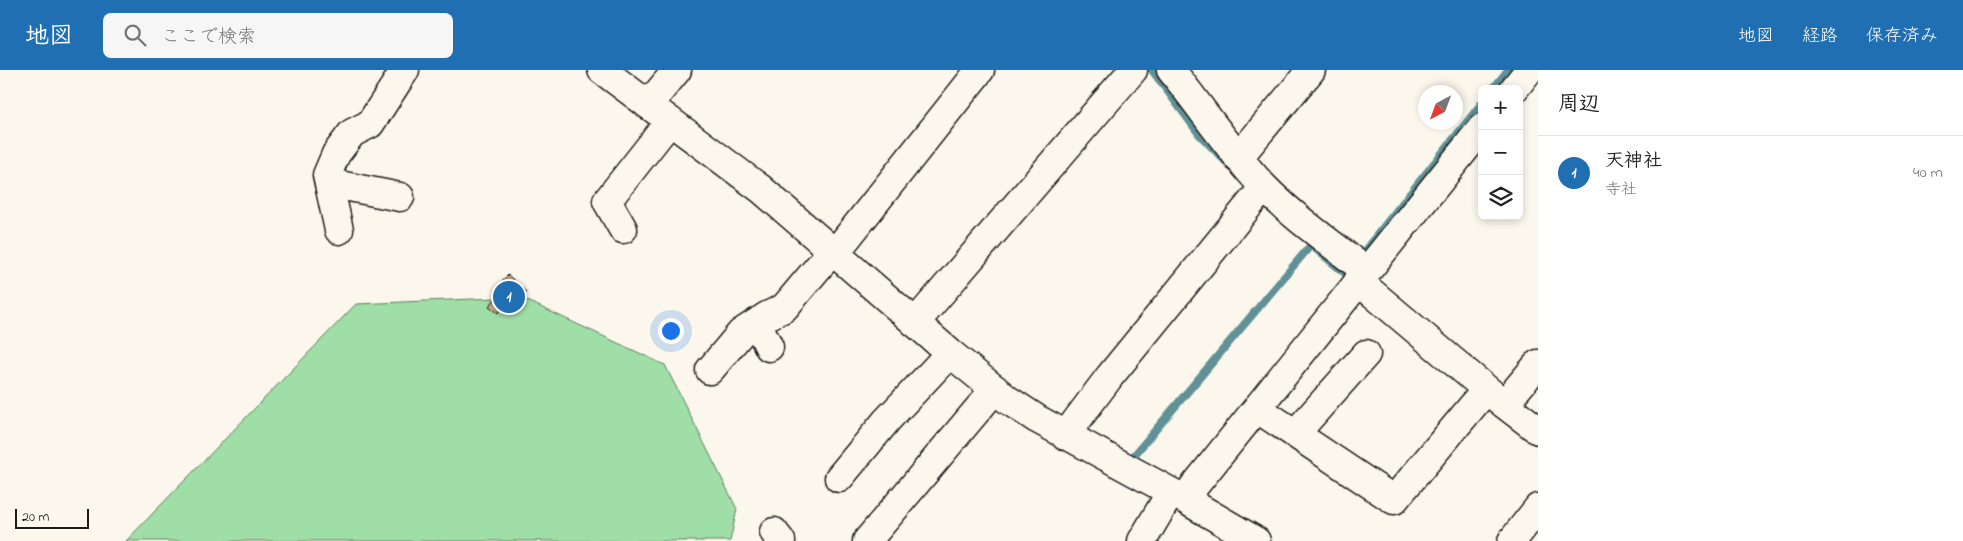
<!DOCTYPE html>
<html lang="ja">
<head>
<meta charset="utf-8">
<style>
	:root { --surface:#fff; --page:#f6f6f6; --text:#222; --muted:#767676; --line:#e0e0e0; --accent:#1f6fb2 }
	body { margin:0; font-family:"Indie Flower","Klee One",sans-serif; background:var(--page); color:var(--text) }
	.controls { position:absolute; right:15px; top:15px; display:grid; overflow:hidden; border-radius:8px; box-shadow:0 2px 8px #0003 }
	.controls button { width:45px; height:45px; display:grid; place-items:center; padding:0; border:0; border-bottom:1px solid var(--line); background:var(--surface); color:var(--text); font:25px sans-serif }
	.compass { position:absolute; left:1418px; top:15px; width:45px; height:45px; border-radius:50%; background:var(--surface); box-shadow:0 2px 8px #0003; rotate:221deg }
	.scale { position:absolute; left:15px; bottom:12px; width:74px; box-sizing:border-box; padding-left:5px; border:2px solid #1c1c1c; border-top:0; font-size:14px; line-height:18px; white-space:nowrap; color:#1c1c1c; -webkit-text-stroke:4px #fbf7ec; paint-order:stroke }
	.you { position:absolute; left:670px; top:260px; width:18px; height:18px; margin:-12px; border:4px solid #fff; border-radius:50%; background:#1a73e8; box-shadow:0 0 0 8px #1a73e833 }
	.badge { display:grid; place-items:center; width:32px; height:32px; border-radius:50%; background:var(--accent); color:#fff; font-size:16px; font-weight:700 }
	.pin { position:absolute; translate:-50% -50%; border:2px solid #fff; box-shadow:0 1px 5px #0006 }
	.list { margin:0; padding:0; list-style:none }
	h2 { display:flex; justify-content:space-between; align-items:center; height:65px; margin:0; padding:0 20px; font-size:21px }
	h2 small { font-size:16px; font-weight:400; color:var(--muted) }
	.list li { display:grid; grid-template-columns:32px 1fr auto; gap:15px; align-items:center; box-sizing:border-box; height:75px; padding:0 20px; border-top:1px solid var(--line) }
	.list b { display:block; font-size:19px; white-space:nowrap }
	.list p { margin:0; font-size:16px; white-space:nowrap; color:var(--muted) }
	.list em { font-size:16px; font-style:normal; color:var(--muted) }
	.icon { flex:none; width:28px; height:28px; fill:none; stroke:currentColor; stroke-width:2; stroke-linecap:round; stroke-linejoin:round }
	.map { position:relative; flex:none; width:1538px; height:471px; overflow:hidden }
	header { display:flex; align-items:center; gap:30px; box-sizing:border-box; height:70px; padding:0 25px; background:var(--accent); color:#fff }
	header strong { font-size:24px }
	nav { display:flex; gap:28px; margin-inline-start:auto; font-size:18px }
	.search { width:350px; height:45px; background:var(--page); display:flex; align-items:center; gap:12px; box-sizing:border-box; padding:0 18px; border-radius:8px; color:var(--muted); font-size:19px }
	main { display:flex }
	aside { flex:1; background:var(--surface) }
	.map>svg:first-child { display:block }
	.green { fill:#9fdea6; stroke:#5e7d61 }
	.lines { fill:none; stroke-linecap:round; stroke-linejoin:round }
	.stream { stroke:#619197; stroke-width:8 }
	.building { fill:#cdad81; stroke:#1c1c1c }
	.minor-casing { stroke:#1c1c1c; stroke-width:31 }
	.minor { stroke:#fbf7ec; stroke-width:28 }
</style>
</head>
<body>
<header>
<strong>地図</strong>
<div class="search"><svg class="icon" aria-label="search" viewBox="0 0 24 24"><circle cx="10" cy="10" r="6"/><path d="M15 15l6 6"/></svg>ここで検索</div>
<nav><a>地図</a><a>経路</a><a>保存済み</a></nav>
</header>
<main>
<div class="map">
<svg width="1538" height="471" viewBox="0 0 1538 471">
	<rect width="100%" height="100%" fill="#fbf7ec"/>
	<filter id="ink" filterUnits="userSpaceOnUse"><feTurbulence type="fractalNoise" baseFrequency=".02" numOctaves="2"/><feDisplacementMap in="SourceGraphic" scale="10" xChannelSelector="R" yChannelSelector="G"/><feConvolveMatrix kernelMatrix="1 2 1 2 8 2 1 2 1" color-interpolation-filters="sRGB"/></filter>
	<g filter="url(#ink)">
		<!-- green -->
		<path class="green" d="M519,227L665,295L737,439L730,471H126L356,234Z"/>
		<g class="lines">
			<!-- stream -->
			<path class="stream" d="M1152,0L1200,65L1226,92
				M1493,19L1508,0
				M1313,177L1346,204L1482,33
				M1127,387L1131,389L1311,175"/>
		</g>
		<!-- building -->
		<path class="building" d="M508,205L526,222L515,236L509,231L498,243L489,236L500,224L495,220Z"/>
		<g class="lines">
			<defs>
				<path id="minor" d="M602,0L761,119L950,283L1008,330L1037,349L1184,429L1256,471
					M1171,0C1202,38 1229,80 1263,116C1294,148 1331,173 1366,201
					M1514,19L1529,0
					M648,35L677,0
					M1238,88L1311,0
					M329,113L400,127
					M623,159L607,131L670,51
					M339,160L327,105L336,84L352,63L370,54L405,0
					M835,183L980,0
					M1358,211L1504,334L1538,360
					M757,253L769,277
					M915,253L1133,0
					M710,300L741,263L767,246L784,238L832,181
					M1511,326L1538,294
					M1258,339L1394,430L1486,320
					M1295,364L1366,284
					M1065,366L1110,306L1264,117
					M839,408L887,350L950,283
					M1184,429L1482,58
					M774,462L781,471
					M867,471L995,319
					M1142,471L1171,422
					M1512,471L1538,438"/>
			</defs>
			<!-- minor casing -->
			<use href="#minor" class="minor-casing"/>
			<!-- minor -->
			<use href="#minor" class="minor"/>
		</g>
	</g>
</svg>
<div class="controls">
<button>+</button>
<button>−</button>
<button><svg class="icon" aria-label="layers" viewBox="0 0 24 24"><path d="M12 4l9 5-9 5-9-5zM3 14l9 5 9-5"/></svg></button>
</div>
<svg class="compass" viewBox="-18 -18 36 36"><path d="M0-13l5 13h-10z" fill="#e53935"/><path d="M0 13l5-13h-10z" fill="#767676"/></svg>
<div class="scale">20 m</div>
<div class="you"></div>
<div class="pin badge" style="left:509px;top:227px">1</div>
</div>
<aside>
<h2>周辺<small></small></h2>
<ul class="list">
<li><span class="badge">1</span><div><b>天神社</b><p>寺社</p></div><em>40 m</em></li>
</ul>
</aside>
</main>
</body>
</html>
